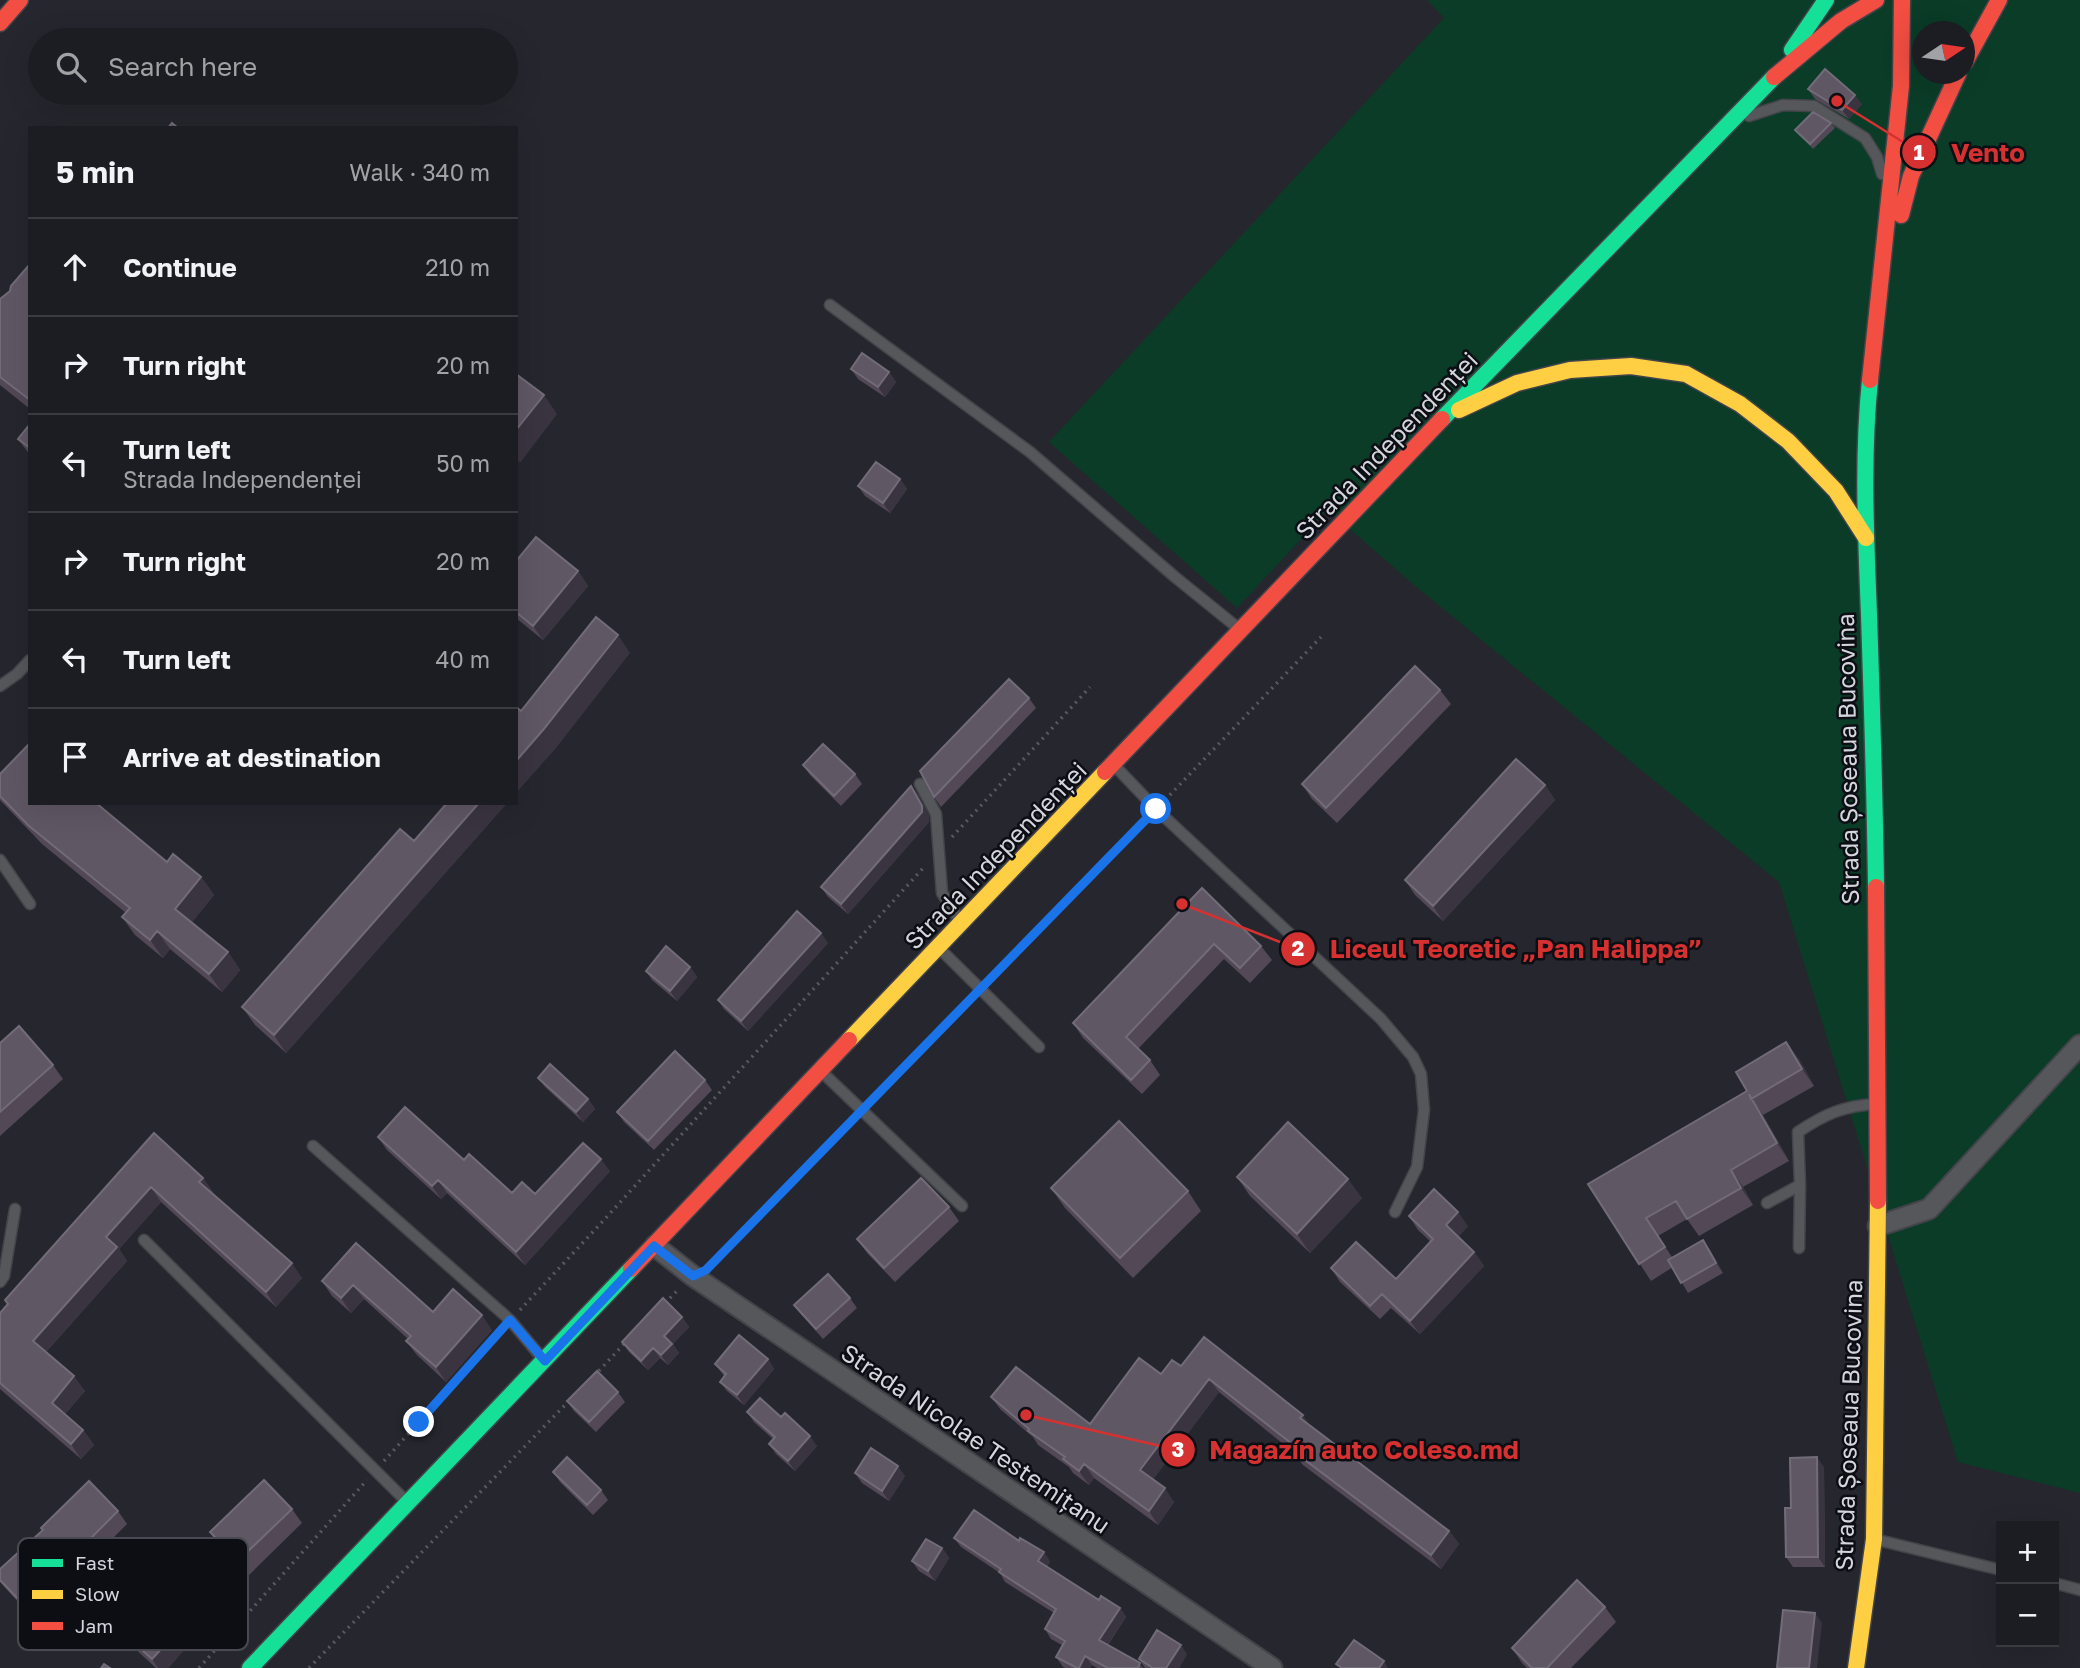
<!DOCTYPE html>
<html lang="en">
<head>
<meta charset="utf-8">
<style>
	:root { --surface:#1c1d22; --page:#292a2f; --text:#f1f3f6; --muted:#a0a2a5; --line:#3a3b40 }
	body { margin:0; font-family:"Golos Text",sans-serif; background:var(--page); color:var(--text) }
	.controls { position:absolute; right:21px; bottom:21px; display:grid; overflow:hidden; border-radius:0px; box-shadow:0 7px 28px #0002 }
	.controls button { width:63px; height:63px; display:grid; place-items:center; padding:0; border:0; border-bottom:2px solid var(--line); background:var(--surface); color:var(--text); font:35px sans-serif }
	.compass { position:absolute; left:1912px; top:21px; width:63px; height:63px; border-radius:50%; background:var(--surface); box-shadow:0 7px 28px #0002; rotate:77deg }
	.stop { position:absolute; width:21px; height:21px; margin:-16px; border:5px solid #1a73e8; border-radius:50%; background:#fff }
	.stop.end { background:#1a73e8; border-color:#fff; box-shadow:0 2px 7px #0008 }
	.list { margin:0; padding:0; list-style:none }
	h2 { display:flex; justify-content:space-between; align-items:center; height:91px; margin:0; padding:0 28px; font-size:30px }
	h2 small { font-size:23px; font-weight:400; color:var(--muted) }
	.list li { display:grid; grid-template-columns:46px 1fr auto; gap:21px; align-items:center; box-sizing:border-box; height:98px; padding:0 28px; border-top:2px solid var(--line) }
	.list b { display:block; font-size:26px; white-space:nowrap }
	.list p { margin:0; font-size:23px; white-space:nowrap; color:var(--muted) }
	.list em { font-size:23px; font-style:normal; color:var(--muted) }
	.icon { flex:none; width:38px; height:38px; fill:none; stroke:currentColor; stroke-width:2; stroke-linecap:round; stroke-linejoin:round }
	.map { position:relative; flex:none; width:2080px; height:1668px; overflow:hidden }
	.search { position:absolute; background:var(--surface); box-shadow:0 7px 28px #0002; left:28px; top:28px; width:490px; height:77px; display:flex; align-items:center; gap:18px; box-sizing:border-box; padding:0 24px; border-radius:38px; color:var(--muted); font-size:26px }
	.panel { position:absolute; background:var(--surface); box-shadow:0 7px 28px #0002; left:28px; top:126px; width:490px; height:679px; border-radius:0px }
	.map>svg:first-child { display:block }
	.green { fill:#0a3c27; fill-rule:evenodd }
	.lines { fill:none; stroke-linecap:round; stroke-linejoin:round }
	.lane-casing { stroke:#43444a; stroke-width:13 }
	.street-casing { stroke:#43444a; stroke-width:23 }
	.fast-casing { stroke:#43444a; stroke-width:19 }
	.slow-casing { stroke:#43444a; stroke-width:19 }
	.jam-casing { stroke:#43444a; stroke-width:19 }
	.path { stroke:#585a5f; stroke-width:3.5; stroke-dasharray:2 5; stroke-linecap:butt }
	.lane { stroke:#56575b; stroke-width:10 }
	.street { stroke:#56575b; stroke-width:19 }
	.fast { stroke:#16e098; stroke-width:16 }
	.slow { stroke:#ffcf43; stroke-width:16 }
	.jam { stroke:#f24e42; stroke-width:16 }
	.wall { fill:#524856 }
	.shaded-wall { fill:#3a3440 }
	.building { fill:#605765; stroke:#726b78; stroke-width:2 }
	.route { stroke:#1a73e8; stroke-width:9 }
	.labels { text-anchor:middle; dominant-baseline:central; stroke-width:5; stroke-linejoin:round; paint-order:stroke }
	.street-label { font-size:24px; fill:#d4d6de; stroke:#0d0e14 }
	.key { fill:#0d0e14; stroke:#494a51; stroke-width:2 }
	.key-label { font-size:19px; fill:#d4d6de }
	.leader { fill:none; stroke:#d63131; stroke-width:2.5 }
	.callout-dot { fill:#d63131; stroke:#0d0e14; stroke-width:2.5 }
	.mark-label { font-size:21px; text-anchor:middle; font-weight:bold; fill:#fff }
	.callout-label { font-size:26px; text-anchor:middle; font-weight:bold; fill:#d63131; stroke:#0d0e14; stroke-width:5; stroke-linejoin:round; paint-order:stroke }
</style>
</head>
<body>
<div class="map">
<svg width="2080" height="1668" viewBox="0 0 2080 1668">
	<rect width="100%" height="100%" fill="#26272e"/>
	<!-- green -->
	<path class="green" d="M1427,0H2080V1493L1958,1462L1779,882L1414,585L1328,510L1237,608L1049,442L1444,18ZM1923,32H1965V74H1923Z"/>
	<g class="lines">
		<defs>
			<path id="lane" d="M1749,116L1783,105L1814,106L1865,138L1877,157L1882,174
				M830,305L1030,452L1175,577L1238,628
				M0,686L17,674L30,660
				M1114,765L1156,809L1381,1019L1413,1057L1421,1074L1424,1110L1417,1167L1395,1212
				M920,784L936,814L942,893L960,921
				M0,860L30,904
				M940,949L1039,1047
				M823,1073L962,1206
				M313,1146L510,1320L542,1358
				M1767,1203L1800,1185L1798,1132C1825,1114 1843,1106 1876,1104
				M144,1240L406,1501
				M1799,1248L1800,1185
				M0,1282L4,1276L15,1209
				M1878,1540L2001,1570
				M2054,1583L2080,1590"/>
			<path id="street" d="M1878,1226L1929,1209L2080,1045
				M655,1246L693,1276L1272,1668"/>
			<path id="fast" d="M1792,50L1826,0
				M1870,380C1862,458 1866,537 1869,615C1872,706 1875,797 1876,887
				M1442,419L1774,77
				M250,1668L631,1269"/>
			<path id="slow" d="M1459,410L1517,383L1570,370L1631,366L1686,374L1740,404L1788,441L1836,491L1866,538
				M849,1040L1105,772
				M1856,1668L1874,1539L1878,1201"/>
			<path id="jam" d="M0,23L20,0
				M1965,62L1999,0
				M1774,77L1841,21L1876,0
				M1901,215L1911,176L1958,74
				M1870,380L1901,86L1902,0
				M1105,772L1442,419
				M1876,887L1878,1201
				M631,1269L849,1040"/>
		</defs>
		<!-- lane casing -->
		<use href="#lane" class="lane-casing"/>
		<!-- street casing -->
		<use href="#street" class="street-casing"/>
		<!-- fast casing -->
		<use href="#fast" class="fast-casing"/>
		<!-- slow casing -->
		<use href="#slow" class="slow-casing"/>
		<!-- jam casing -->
		<use href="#jam" class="jam-casing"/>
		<!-- path -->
		<path class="path" d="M1165,800L1321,637
			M952,837L1090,687
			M989,980L1148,818
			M871,1100L971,998
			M710,1266L851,1120
			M665,1303L679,1289
			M520,1310L604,1220L925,866
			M594,1376L625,1343
			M384,1461L500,1331
			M199,1668L367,1480
			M309,1668L569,1401"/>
		<!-- lane -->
		<use href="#lane" class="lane"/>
		<!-- street -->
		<use href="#street" class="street"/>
		<!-- fast -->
		<use href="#fast" class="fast"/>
		<!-- slow -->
		<use href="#slow" class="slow"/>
		<!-- jam -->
		<use href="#jam" class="jam"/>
	</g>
	<!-- wall -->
	<path class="wall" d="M1808,89L1862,104L1849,119L1815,99Z
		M1831,123L1835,128L1813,149L1795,130Z
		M30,264V409L0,385V299L10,291Z
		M851,369L889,372L896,382L885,397L858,379Z
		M30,424V455L18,439Z
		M900,479L907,489L890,513L865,496L858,486Z
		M516,561L578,571L588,586L543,640L516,618Z
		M1440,690L1451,704L1337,823L1312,799L1302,784Z
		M1029,698L1036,708L941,807L934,797Z
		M803,765L855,774L862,784L841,806L810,775Z
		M0,774L30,803L167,862L201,877L214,895L192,922L228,952L240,970L222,992L170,949L163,958L135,935L122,917L126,913L42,844L0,800Z
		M1545,785L1555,800L1443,921L1415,895L1405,880Z
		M911,786L918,795L929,816V822L848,914L828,897L821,887Z
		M447,803H507L286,1053L255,1025L242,1007L414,841Z
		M1202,888L1261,946L1272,960L1250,983L1224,959L1138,1049L1150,1060L1160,1075L1142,1094L1083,1038L1073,1023Z
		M828,943L748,1031L724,1009L718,1000Z
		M690,967L697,977L677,1001L652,980L646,971Z
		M0,1043L53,1065L63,1079L0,1136Z
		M1799,1059L1814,1086L1763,1115L1789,1161L1743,1187L1753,1205L1699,1236L1687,1219L1658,1236L1672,1257L1710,1250L1723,1273L1688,1293L1673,1267L1651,1281L1588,1184L1747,1091Z
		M538,1078L588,1099L595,1109L583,1122L545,1087Z
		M705,1080L712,1090L654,1150L624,1122L617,1112Z
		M154,1133L203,1178L213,1192L212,1193L302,1278L276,1307L161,1202L119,1249L127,1261L46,1352L85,1391L65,1414L83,1430L94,1445L81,1459L0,1389V1313L8,1305L5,1300Z
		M378,1137L464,1160L512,1193L535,1194L610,1171L525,1265L447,1193L441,1199L387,1150Z
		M1237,1177L1362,1198L1310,1253L1250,1196Z
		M1051,1188L1188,1191L1201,1211L1133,1278L1065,1208Z
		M949,1207L959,1221L895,1282L867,1253L857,1239Z
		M1409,1216L1468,1226L1458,1237L1474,1252L1484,1266L1420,1334L1391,1308L1380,1319L1340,1282L1331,1268L1396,1279L1431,1242L1418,1230Z
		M356,1243L433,1312L492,1330L446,1382L417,1355L406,1341L408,1339L364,1299L351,1313L332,1296L322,1281Z
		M850,1298L857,1308L823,1339L801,1314L794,1305Z
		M682,1317L689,1327L673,1344L679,1353L668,1365L660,1358L648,1370L629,1352L622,1342Z
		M768,1359L774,1369L744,1405L727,1391L720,1382L724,1376L715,1364Z
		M1181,1366L1310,1426L1449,1531L1459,1544L1441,1569L1303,1465L1293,1452L1219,1392L1153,1479L1174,1502L1158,1525L1094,1478L1089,1485L1073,1473L1069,1467L1038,1445L1033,1437L1001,1410L991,1397L1090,1424L1161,1374Z
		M618,1392L625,1402L596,1432L574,1411L567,1401Z
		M747,1412L781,1417L817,1446L795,1471L776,1454L769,1444L773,1439L754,1422Z
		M1824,1467L1825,1567H1793L1786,1557Z
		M553,1472L601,1490L608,1500L593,1515L560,1482Z
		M855,1473L905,1476L889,1501L862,1483Z
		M292,1509L302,1523L248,1576L220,1547L210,1532Z
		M118,1511L127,1524L80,1571L78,1569L29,1614L0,1582V1569Z
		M954,1538L1050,1561L1047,1567L1099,1600L1120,1608L1126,1617L1108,1645L1144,1668H1097L1092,1665L1090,1668H1065L1063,1667L1056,1657L1062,1645L1051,1639L1045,1629L1054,1613L1005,1582L1000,1573L961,1547Z
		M942,1548L949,1558L935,1581L919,1571L912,1561Z
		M163,1603L209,1622L168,1668H156L132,1646L121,1631Z
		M1605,1607L1616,1622L1571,1668H1527L1522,1663L1512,1648Z
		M1187,1654L1179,1668H1145L1139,1659Z"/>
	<!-- shaded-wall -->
	<path class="shaded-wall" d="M1855,95L1862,104L1849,119L1842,110Z
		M889,372L896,382L885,397L878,387Z
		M544,395L557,414L520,463L516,457V430Z
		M900,479L907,489L890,513L883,503Z
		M578,571L588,586L543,640L533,626Z
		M618,635L630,653L556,748L516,793V761Z
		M1545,785L1555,800L1443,921L1433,906Z
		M911,786L918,795L929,816V822L848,914L841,904Z
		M479,803H507L286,1053L274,1035Z
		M201,877L214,895L188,927L175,909Z
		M157,931L170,949L163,958L150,940Z
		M821,933L828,943L748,1031L741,1021Z
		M228,952L240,970L222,992L209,974Z
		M690,967L697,977L677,1001L670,991Z
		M1786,1042L1799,1059L1814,1086L1802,1069Z
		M588,1099L595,1109L583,1122L576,1112Z
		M1751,1099L1763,1115L1789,1161L1777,1143Z
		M601,1159L610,1171L525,1265L516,1252Z
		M1731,1170L1743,1187L1753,1205L1741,1188Z
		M203,1178L213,1192L209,1196L199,1182Z
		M1348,1179L1362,1198L1310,1253L1297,1234Z
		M438,1180L447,1193L441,1199L432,1186Z
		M151,1187L161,1202L119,1249L127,1261L43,1355L33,1341L106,1237Z
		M1458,1212L1468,1226L1456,1239L1446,1225Z
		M1703,1240L1710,1250L1723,1273L1716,1263Z
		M1474,1252L1484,1266L1420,1334L1410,1321Z
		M292,1263L302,1278L276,1307L266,1292Z
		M353,1285L364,1299L351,1313L341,1298Z
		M482,1315L492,1330L446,1382L436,1367Z
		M682,1317L689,1327L673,1344L679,1353L668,1365L661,1355L664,1336Z
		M653,1348L660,1358L648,1370L641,1361Z
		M768,1359L774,1369L744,1405L737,1395Z
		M74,1376L85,1391L62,1417L52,1403Z
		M1209,1379L1219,1392L1150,1484L1140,1470Z
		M1303,1415L1312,1429L1300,1418Z
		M83,1430L94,1445L81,1459L71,1444Z
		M810,1436L817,1446L795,1471L788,1461Z
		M1817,1457L1824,1467L1825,1567L1818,1557Z
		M1084,1464L1094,1478L1089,1485L1079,1471Z
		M898,1466L905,1476L889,1501L882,1491Z
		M1165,1488L1174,1502L1158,1525L1149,1511Z
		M1449,1531L1459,1544L1441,1569L1431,1555Z
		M942,1548L949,1558L935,1581L928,1571Z
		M1044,1552L1050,1561L1045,1570L1038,1561Z
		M199,1608L209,1622L168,1668H158L152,1659Z
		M1120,1608L1126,1617L1105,1649L1099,1640Z
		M1815,1613L1822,1623L1817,1668H1809Z
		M1181,1645L1187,1654L1179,1668H1166Z
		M1085,1656L1092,1665L1090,1668H1079Z
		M1384,1661L1388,1668H1379Z"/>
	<!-- building -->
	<path class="building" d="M1825,69L1855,95L1842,110L1808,89Z
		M1813,112L1831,123L1810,144L1795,130Z
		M172,123L178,128H168Z
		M30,264V400L0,377V299L10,291L11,286Z
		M862,353L889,372L878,387L851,369Z
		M516,374L544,395L516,430Z
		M30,424V448L18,439Z
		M876,462L900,479L883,503L858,486Z
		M536,537L578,571L533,626L516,612V561Z
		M596,617L618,635L543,730L516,761V707L521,711Z
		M1415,666L1440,690L1326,808L1302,784Z
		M1009,679L1029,698L934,797L920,771Z
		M30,743V803H96L167,862L173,854L201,877L175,909L228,952L209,974L157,931L150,940L122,917L130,908L29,826L0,796V774Z
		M823,744L855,774L834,796L803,765Z
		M1516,759L1545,785L1433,906L1405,880Z
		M911,786L922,806V812L841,904L821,887Z
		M447,803H479L274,1035L242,1007L400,829L414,841Z
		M1202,888L1261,946L1240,968L1214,944L1126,1037L1150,1060L1131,1080L1073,1023Z
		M797,911L821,933L741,1021L718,1000Z
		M666,946L690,967L670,991L646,971Z
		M19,1026L53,1065L0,1112V1043Z
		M1786,1042L1802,1069L1751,1099L1749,1094L1777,1143L1731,1170L1741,1188L1687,1219L1676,1201L1646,1218L1665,1247L1639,1264L1588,1184L1747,1091L1736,1072Z
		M675,1051L705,1080L648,1141L617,1112Z
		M550,1064L588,1099L576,1112L538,1078Z
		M405,1107L464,1160L469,1154L512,1193L522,1182L535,1194L583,1143L601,1159L516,1252L438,1180L432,1186L378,1137Z
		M1119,1121L1188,1191L1120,1258L1051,1188Z
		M1288,1122L1348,1179L1297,1234L1237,1177Z
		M154,1133L203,1178L199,1182L292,1263L266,1292L151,1187L106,1237L117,1247L33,1341L74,1376L52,1403L83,1430L71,1444L0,1383V1313L8,1304L5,1300Z
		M921,1178L949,1207L884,1268L857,1239Z
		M1434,1189L1458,1212L1446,1225L1474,1252L1410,1321L1382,1294L1370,1306L1331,1268L1356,1242L1396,1279L1433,1239L1409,1216Z
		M1703,1240L1716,1263L1681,1283L1668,1260Z
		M356,1243L433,1312L453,1289L482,1315L436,1367L406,1341L411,1336L353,1285L341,1298L322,1281Z
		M828,1274L850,1298L816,1329L794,1305Z
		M663,1298L682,1317L664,1336L672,1344L661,1355L653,1348L641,1361L622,1342Z
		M739,1335L768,1359L737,1395L720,1382L726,1374L715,1364Z
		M1204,1337L1303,1415L1300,1418L1449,1531L1431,1555L1293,1451L1296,1447L1209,1379L1140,1470L1165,1488L1149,1511L1084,1464L1079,1471L1063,1459L1065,1457L1028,1431L1029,1429L991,1397L1016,1367L1090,1424L1139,1358L1161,1374L1172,1360L1181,1366Z
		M597,1371L618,1392L589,1422L567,1401Z
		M760,1398L781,1417L785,1413L810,1436L788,1461L769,1444L775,1437L747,1412Z
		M871,1448L898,1466L882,1491L855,1473Z
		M567,1457L601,1490L587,1505L553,1472Z
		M1817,1457L1818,1557H1786L1785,1508H1791L1790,1458Z
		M264,1480L292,1509L238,1561L210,1532Z
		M89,1481L118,1511L71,1558L69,1556L20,1601L0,1580V1569L43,1530L41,1528Z
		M974,1510L1019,1541L1020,1538L1044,1552L1038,1561L1099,1600L1101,1596L1120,1608L1099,1640L1140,1663L1138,1668H1108L1085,1656L1079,1668H1077L1056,1657L1065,1641L1045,1629L1056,1609L999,1572L1001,1569L954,1538Z
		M926,1539L942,1548L928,1571L912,1561Z
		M1577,1580L1605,1607L1547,1668H1532L1512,1648Z
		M177,1588L199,1608L152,1659L121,1631L144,1607L142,1605L153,1593L163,1603Z
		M1783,1610L1815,1613L1809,1668H1777Z
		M1157,1630L1181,1645L1166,1668H1153L1139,1659Z
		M1354,1640L1384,1661L1379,1668H1342L1336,1664Z
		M104,1664L110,1668H101Z"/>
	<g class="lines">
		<!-- route -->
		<path class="route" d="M419,1422L510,1320L545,1361L654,1246L693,1276L706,1270L1156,809"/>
	</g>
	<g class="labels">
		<!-- street labels -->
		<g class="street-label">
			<text transform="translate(1386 445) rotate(-46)">Strada Independenței</text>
			<text transform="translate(1847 759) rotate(-91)">Strada Șoseaua Bucovina</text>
			<text transform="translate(995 855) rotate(-46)">Strada Independenței</text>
			<text transform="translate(1848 1425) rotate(-88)">Strada Șoseaua Bucovina</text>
			<text transform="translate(976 1438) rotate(34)">Strada Nicolae Testemițanu</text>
		</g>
	</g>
	<!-- legend -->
	<rect x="18" y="1538" width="230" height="112" rx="10" class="key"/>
	<rect x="32" y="1559" width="31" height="8" fill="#16e098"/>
	<rect x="32" y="1590" width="31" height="9" fill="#ffcf43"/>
	<rect x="32" y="1622" width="31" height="8" fill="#f24e42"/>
	<g class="key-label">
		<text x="75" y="1570">Fast</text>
		<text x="75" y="1601">Slow</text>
		<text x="75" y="1633">Jam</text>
	</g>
	<!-- callouts -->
	<path class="leader" d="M1837 101L1919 152M1182 904L1298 949M1026 1415L1178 1450"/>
	<g class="callout-dot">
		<circle cx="1837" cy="101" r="7"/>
		<circle cx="1182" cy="904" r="7"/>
		<circle cx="1026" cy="1415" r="7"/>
		<circle cx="1919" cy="152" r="18"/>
		<circle cx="1298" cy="949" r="18"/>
		<circle cx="1178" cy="1450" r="18"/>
	</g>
	<g class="mark-label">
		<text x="1919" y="160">1</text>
		<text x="1298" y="956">2</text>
		<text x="1178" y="1457">3</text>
	</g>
	<g class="callout-label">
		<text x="1988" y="162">Vento</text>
		<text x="1516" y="958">Liceul Teoretic „Pan Halippa”</text>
		<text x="1364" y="1459">Magazín auto Coleso.md</text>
	</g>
</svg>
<div class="controls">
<button>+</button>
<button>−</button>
</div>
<svg class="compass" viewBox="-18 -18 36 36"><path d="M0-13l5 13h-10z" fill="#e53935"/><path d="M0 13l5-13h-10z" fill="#a0a2a5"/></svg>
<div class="stop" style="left:1156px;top:809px"></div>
<div class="stop end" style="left:419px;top:1422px"></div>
<div class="search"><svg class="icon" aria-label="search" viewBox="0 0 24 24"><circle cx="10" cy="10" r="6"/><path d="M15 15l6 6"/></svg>Search here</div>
<section class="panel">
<h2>5 min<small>Walk · 340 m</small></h2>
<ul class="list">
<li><svg class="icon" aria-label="ahead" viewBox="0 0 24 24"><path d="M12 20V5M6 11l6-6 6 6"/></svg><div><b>Continue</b></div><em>210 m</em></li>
<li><svg class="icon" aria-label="right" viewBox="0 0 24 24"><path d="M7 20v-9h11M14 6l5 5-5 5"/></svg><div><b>Turn right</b></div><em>20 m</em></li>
<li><svg class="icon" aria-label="left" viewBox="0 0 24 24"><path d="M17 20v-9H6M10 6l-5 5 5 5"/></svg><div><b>Turn left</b><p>Strada Independenței</p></div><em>50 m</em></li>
<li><svg class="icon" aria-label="right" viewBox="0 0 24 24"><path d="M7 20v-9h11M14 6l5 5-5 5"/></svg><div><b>Turn right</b></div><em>20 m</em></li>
<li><svg class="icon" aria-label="left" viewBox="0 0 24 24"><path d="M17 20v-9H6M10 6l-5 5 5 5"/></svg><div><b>Turn left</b></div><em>40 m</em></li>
<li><svg class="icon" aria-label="arrive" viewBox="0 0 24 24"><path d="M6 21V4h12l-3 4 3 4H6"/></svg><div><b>Arrive at destination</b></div></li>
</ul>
</section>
</div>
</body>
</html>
